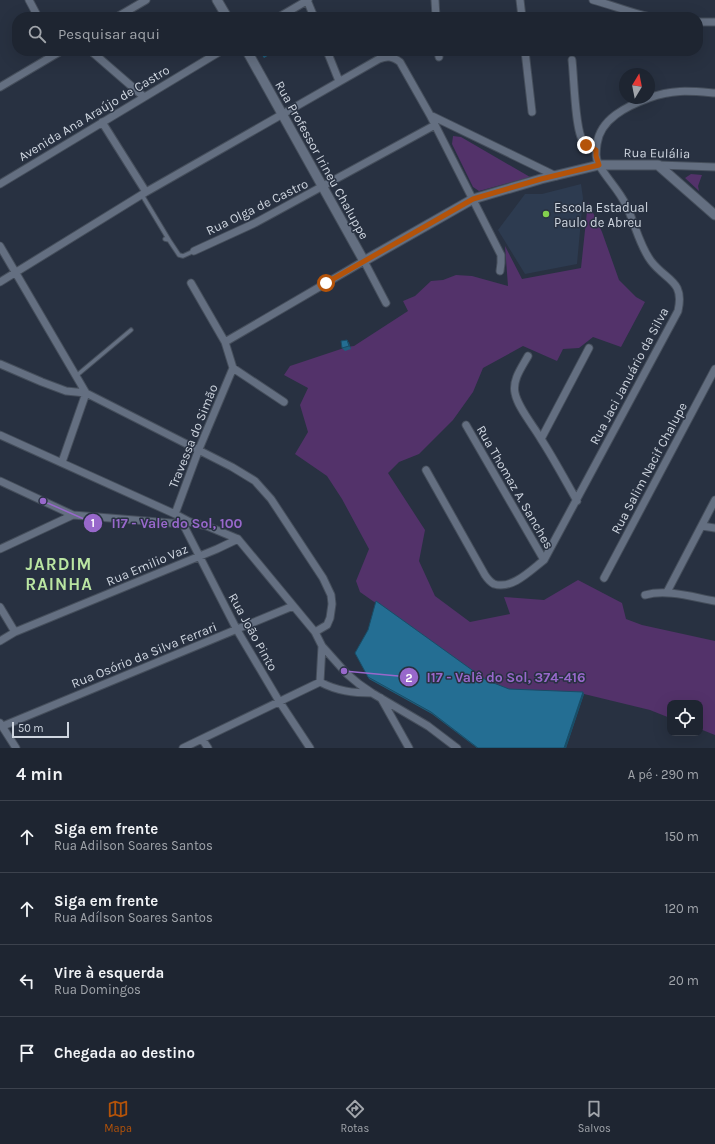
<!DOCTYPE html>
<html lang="pt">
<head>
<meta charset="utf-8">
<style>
	:root { --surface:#1e2531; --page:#262d39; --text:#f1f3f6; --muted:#a1a5ab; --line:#3c424d; --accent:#b45309 }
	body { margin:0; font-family:Karla,sans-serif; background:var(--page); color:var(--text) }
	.controls { position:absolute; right:12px; bottom:12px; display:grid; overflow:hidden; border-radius:8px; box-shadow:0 4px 16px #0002 }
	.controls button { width:36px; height:36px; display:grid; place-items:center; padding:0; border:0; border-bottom:1px solid var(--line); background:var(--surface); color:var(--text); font:20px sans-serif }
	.compass { position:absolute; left:619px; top:68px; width:36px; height:36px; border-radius:50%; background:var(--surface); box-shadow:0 4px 16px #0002; rotate:10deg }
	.scale { position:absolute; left:12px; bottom:10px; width:57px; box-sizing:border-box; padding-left:4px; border:2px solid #cfd6e0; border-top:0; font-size:11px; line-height:14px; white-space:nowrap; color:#cfd6e0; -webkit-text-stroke:3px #283141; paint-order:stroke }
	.stop { position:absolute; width:12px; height:12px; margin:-9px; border:3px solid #b45309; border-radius:50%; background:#fff }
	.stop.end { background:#b45309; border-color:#fff; box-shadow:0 1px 4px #0008 }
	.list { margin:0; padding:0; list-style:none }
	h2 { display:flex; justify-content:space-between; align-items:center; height:52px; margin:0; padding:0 16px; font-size:17px }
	h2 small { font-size:13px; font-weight:400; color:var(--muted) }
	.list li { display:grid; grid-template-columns:26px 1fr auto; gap:12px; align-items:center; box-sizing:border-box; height:72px; padding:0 16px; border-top:1px solid var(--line) }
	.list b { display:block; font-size:15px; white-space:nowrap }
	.list p { margin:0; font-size:13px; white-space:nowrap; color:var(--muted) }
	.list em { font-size:13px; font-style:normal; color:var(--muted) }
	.icon { flex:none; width:22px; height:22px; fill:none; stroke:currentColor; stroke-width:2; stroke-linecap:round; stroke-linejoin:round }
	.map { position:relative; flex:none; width:715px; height:748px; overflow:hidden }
	.search { position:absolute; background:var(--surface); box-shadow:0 4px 16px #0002; left:12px; right:12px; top:12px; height:44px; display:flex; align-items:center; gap:10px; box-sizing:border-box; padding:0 14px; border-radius:16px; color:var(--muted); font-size:15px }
	.sheet { height:340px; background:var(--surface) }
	nav { display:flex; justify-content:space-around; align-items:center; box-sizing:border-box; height:56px; border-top:1px solid var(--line); background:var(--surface); font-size:11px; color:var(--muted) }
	nav a { display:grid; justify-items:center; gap:2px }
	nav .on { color:var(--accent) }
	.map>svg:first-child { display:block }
	.built { fill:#2d3b50 }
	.green { fill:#53326a }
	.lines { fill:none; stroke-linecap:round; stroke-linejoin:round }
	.lane-casing { stroke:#454e5b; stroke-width:5.5 }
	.street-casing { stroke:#454e5b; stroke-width:9 }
	.secondary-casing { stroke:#454e5b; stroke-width:11 }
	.lane { stroke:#646f81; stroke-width:3.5 }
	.street { stroke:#646f81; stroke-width:7 }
	.secondary { stroke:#646f81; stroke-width:9 }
	.wall { fill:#1f5f7e }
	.shaded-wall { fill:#194d67 }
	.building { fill:#246e93; stroke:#194d67 }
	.route { stroke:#b45309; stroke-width:5 }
	.poi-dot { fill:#83d04e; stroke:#283141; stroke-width:1.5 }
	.labels { text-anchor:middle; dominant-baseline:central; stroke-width:3; stroke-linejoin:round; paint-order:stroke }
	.street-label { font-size:13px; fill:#cfd6e0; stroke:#283141 }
	.poi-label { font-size:13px; fill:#cfd6e0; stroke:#283141; text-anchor:start }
	.district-label { font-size:17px; font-weight:bold; letter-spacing:1px; fill:#bae5a2; stroke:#283141 }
	.leader { fill:none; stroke:#9868cb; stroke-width:1.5 }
	.callout-dot { fill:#9868cb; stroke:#283141; stroke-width:1.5 }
	.mark-label { font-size:12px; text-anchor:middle; font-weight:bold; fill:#fff }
	.callout-label { font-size:14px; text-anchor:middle; font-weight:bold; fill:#9868cb; stroke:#283141; stroke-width:3; stroke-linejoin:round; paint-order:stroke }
</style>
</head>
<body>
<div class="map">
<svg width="715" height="748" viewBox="0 0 715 748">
	<rect width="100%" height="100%" fill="#283141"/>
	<!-- built -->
	<path class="built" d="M581,184L583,198L577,264L525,274L498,230L525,194H542Z"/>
	<!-- green -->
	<path class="green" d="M453,136L461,137L530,177L479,191L473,187L452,144Z
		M691,174L702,175L698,186L699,191L685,178Z
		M588,202L602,232L619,280L636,297L645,302L621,347L593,337L579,348L563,349L557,361L523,346L483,368L473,392L453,420L419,454L399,462L388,473L425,530L419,561L435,596L470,622L510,614L504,597L544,600L578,580L622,603L626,619L642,625L715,641V735L700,729V703H670V718L650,710L584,694L510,690L488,682L360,592L356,581L369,549L342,499L327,476L295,454L308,432L300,405L308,388L284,375L290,366L347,347L354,346L408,311L403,301L415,296L431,281L443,280L456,275L472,276L508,286L505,246L522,279L581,268Z"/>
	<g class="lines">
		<defs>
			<path id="lane" d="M142,195L169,240
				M165,239L169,240L179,255L183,256L194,251
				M76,376L131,330"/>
			<path id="street" d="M29,0L38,17
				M307,0L314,17
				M435,0L436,17
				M520,0L522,17
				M593,0C612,5 631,13 650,17
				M117,17L146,0
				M279,17L308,0
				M698,22H715
				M91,51L144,97
				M327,51L339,81
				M438,51L439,57
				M525,51L532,112
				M572,60C574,77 575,130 583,141C586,146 591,147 596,150
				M0,87L61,51
				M649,98C673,89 690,91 715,93
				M430,115L556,176
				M102,122L146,192
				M658,165L715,167
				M0,184L221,51
				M0,246L86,393L232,467L255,481L271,499L323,578L331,595L332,604L330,618L327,625L315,632
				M194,251L255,223L435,125
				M0,282L146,192L379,59C387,56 392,56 400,62L430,115L501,255V263L500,271
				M191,283L225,342L233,368L284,402
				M225,342L364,261L386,303
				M528,356C522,367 512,380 515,393C518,408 533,425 541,439C554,459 565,480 577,501
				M0,364L42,382L66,391L86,393
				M466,425L544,560
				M0,435L175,514L190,522
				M541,439L589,348
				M62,462L86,393
				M426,470L485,575C487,578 490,582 494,584C512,590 531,570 544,560L678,311C685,280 666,281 651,261C639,245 635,223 626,205C619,190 607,179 599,165C595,158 596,152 597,144C600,119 627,106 649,98
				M0,481L73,515L183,524L190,522L207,526L238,539L315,632L322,646L347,674L359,684L372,693L428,726L457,748
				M175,514L199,449L233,368
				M183,524L237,630L279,701L310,748
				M702,526L715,528
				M0,549L73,515
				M604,578L715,369
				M667,592L715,500
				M645,595C667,589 692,597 715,601
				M0,607L15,632
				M0,641L15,632L217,549L238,539
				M320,682L322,646
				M381,698L409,748
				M0,723L16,748
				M3,726L293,606
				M202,739L208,748
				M183,748L320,682C337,691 353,693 372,693"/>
			<path id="secondary" d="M217,0L227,17
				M247,51L364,261L473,199L541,179L599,165H658L715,215"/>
		</defs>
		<!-- lane casing -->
		<use href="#lane" class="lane-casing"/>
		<!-- street casing -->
		<use href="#street" class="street-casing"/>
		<!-- secondary casing -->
		<use href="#secondary" class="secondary-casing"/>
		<!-- lane -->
		<use href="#lane" class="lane"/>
		<!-- street -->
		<use href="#street" class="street"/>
		<!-- secondary -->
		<use href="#secondary" class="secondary"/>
	</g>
	<!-- wall -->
	<path class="wall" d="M259,51H276L264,58Z
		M347,340L349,343L351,349L345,351L342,348Z
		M368,630L486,680L509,689L584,694L566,748H477L432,714L369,679L355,653Z"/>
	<!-- shaded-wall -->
	<path class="shaded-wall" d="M347,340L349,343L351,349L349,346Z
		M583,692L584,694L566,748H564Z"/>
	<!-- building -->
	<path class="building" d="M259,51H269L261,55Z
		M347,340L349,346L342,348L341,341Z
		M376,601L486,680L509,689L583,692L564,748H478L431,712L368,677L355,653L368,630Z"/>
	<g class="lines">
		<!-- route -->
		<path class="route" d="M326,283L473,199L541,179L599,165L596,156V150L586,145"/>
	</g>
	<!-- markers -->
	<circle class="poi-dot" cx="546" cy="214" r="4"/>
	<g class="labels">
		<!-- street labels -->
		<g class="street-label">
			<text transform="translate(94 113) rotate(-31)">Avenida Ana Araújo de Castro</text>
			<text transform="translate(657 153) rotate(1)">Rua Eulália</text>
			<text transform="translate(322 160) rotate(61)">Rua Professor Irineu Chaluppe</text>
			<text transform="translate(257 207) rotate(-26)">Rua Olga de Castro</text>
			<text transform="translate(629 376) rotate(-62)">Rua Jaci Januário da Silva</text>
			<text transform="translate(193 436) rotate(-68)">Travessa do Simão</text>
			<text transform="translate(649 468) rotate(-62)">Rua Salim Nacif Chalupe</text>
			<text transform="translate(515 487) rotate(60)">Rua Thomaz A. Sanches</text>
			<text transform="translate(147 565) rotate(-23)">Rua Emilio Vaz</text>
			<text transform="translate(253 632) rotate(61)">Rua João Pinto</text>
			<text transform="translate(144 655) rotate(-22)">Rua Osório da Silva Ferrari</text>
		</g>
		<!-- poi labels -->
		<g class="poi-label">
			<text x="554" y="207">Escola Estadual<tspan x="554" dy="15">Paulo de Abreu</tspan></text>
		</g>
		<!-- district labels -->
		<g class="district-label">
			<text x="59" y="564">JARDIM<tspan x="59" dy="20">RAINHA</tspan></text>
		</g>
	</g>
	<!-- callouts -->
	<path class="leader" d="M43 501L93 523M344 671L409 677"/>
	<g class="callout-dot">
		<circle cx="43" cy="501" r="4"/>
		<circle cx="344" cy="671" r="4"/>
		<circle cx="93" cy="523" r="10"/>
		<circle cx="409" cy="677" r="10"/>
	</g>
	<g class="mark-label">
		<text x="93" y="527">1</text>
		<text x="409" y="682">2</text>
	</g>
	<g class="callout-label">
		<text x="177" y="528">I17 - Vale do Sol, 100</text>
		<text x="506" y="682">I17 - Valê do Sol, 374-416</text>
	</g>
</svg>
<div class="controls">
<button><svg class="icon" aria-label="locate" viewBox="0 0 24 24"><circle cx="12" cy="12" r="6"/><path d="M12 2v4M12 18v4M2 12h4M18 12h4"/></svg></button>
</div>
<svg class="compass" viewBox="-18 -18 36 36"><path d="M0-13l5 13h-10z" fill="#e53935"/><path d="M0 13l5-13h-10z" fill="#a1a5ab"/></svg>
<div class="scale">50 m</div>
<div class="stop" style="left:326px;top:283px"></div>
<div class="stop end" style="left:586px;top:145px"></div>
<div class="search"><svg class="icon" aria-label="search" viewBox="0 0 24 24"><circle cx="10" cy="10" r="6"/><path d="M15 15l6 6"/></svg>Pesquisar aqui</div>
</div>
<section class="sheet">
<h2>4 min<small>A pé · 290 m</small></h2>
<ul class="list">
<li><svg class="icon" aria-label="ahead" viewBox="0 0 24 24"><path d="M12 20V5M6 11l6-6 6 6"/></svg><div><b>Siga em frente</b><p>Rua Adilson Soares Santos</p></div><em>150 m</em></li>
<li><svg class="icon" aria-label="ahead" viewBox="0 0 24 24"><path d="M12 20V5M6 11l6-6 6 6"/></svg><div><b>Siga em frente</b><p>Rua Adílson Soares Santos</p></div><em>120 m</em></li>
<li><svg class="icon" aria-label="left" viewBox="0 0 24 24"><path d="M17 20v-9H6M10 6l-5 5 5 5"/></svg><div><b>Vire à esquerda</b><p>Rua Domingos</p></div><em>20 m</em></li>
<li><svg class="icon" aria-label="arrive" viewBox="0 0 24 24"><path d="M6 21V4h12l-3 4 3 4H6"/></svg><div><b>Chegada ao destino</b></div></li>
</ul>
</section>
<nav>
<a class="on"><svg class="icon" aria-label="map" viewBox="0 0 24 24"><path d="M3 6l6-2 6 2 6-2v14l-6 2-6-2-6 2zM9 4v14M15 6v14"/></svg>Mapa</a>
<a><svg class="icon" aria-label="directions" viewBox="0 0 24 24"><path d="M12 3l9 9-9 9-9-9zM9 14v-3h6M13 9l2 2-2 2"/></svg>Rotas</a>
<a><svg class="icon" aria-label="saved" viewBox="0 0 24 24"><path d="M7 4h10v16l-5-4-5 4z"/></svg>Salvos</a>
</nav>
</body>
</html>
